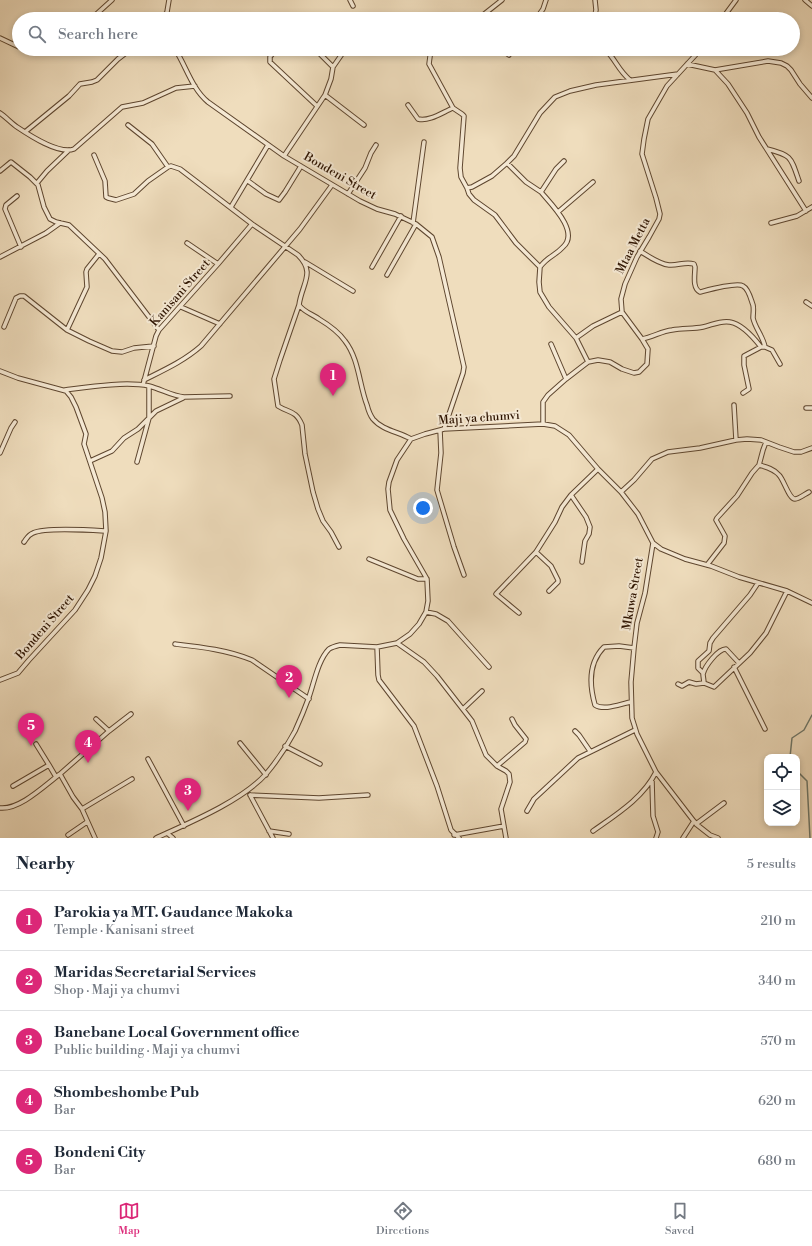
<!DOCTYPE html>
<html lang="en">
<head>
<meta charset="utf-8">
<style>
	:root { --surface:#fff; --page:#f2f2f3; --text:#1f2937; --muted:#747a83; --line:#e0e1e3; --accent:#db2777 }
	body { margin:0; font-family:"Libre Bodoni",serif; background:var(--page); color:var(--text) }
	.controls { position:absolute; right:12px; bottom:12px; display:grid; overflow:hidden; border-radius:8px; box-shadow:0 2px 6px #0003 }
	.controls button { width:36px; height:36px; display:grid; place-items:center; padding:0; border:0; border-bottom:1px solid var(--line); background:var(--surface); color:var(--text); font:20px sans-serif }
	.you { position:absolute; left:423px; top:508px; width:14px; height:14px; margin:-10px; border:3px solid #fff; border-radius:50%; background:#1a73e8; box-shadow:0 0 0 6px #1a73e833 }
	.badge { display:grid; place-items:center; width:26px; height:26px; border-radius:50%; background:var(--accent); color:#fff; font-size:13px; font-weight:700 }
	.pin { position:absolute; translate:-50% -33px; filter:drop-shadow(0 1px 2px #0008) }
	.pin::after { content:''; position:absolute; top:21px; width:14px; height:12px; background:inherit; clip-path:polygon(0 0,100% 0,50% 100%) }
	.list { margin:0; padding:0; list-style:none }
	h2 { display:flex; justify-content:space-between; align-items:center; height:52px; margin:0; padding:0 16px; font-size:17px }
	h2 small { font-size:13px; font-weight:400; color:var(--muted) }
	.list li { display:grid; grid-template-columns:26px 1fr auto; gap:12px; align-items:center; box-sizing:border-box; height:60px; padding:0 16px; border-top:1px solid var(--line) }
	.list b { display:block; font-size:15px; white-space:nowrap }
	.list p { margin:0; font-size:13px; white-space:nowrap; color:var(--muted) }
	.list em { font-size:13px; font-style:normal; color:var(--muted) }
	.icon { flex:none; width:22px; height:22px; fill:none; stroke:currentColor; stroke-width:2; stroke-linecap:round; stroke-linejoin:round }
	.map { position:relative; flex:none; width:812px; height:838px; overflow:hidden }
	.search { position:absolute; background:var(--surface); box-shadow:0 2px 6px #0003; left:12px; right:12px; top:12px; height:44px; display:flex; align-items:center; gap:10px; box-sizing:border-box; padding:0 14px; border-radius:22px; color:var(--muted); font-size:15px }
	.sheet { height:352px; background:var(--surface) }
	nav { display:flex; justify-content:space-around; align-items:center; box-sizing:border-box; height:56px; border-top:1px solid var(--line); background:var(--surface); font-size:11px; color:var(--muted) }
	nav a { display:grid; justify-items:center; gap:2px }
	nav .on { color:var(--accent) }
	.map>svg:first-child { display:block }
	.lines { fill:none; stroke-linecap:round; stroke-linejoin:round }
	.stream { stroke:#6e786b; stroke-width:1.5 }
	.street-casing { stroke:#5e462f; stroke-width:5.5 }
	.street { stroke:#f5e9d4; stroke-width:3.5 }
	.labels { text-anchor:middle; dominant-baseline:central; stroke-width:4; stroke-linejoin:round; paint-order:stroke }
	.street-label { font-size:12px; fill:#2d1300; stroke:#f5e9d4 }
</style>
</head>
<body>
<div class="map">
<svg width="812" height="838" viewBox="0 0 812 838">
	<rect width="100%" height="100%" fill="#efddbd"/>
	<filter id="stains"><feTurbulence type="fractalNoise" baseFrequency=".005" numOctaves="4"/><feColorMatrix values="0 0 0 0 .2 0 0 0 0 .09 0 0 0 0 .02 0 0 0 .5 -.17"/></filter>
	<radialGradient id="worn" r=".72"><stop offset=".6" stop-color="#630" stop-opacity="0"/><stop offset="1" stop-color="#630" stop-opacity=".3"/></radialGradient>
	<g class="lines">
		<!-- stream -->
		<path class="stream" d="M790,757L792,738L804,730L812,715
			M797,771L807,781L810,838"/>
		<defs>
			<path id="street" d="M350,0L353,6
				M805,0L812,6
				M260,15L265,19
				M91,19L112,0
				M162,19L167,12L169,0
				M478,19L502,0
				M536,19L543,9L546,0
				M594,19L596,10L595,0
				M722,19L736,0
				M0,38L19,47
				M23,49C32,53 43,53 52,49
				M175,49C186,66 192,89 208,102L284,156L316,175L360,201L377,209L395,214L416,224L432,237L439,257L464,367L463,373L444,429
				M276,49L270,57V62L317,106
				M315,49L333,67
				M431,49L429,64L453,108L462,114L464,116L460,168L461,177L467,188
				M501,49L509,55L513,49
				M605,49C616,60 618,70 630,80
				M687,64L715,70L728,84L747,113L759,137L806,211
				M715,70L768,61L781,63L787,66L791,70L800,84L812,98
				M325,95L364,125
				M408,105L418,119C429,122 443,112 453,108
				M0,113C6,117 11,123 17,127C29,135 59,155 74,149L122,107L143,103L176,88L195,86
				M128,125L152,144L168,167L171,166L180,169L252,224L298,255C316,273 302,283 299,305C304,312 312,314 319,319C329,325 338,331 345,341C359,359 359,384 367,405C368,409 370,415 373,419C382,430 399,432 411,439
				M25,132L69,96L80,84L92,82L97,80L118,59L131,49
				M767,149C792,155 791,158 799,181
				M94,155L105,181L106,197L108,198L116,200L134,194L148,181L168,167
				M284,156L325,95L331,79L333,67L342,54L340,49
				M507,163L526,182L541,192
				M0,171L11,162L30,177L38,185L44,207L50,219L56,222L69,225L105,259L159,330
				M248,181L266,194L279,200L285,192L301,166
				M37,183L47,171L69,150
				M348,194L365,168L371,153L376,145
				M17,196L6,205L5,209L21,247
				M231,207L268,145
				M558,212L593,182
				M413,223L424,142
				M771,223L797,216L812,207
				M187,243L218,264
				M640,251C648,256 659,264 669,265C678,266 685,261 694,264L695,267C695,275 692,288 700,292C708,290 737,282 743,286C749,289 751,300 753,305C754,309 753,314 753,318C755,328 763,336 765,347L772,350L780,364
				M0,257L46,233L60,223
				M305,262L353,291
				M372,267L401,216
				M540,267C548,256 555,256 563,247C580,232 551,204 541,192L556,169L564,161
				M387,275L416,224
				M806,302L812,306
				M299,305L280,360L274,379L278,406C289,413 296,410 302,425L305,454L313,492L318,509L323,521L331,532L339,547
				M181,307L220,324
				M4,327L16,298L20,296H24L67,330L89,341L112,351L122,352L134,348L154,346
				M67,330L87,287L86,272L87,269L99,254
				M576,338L593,326L622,312
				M642,339C653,337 662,331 672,330C683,328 693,329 703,327C712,325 721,320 730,322C742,324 754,338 761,347H765
				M551,344L566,379
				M588,362L576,338L549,307L540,292L539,282L540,267L516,243L495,215L474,200L469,194L467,188L472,187L492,176L507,163L514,156L540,113L555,97L570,91L596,85L678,74
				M0,371L18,378L66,391L71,397L76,407L86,434L84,444L102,498L105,512L106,531L101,558L95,576L88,590L75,610L29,660L18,673L0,680
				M144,380C164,370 184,361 201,346L300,229L332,185
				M143,385L156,336L159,330L218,264L252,224
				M65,390C88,387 126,381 149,386C161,389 172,396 184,397L230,396
				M743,393L749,389L744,365V356L761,347
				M734,405L736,440
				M806,408H812
				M543,424V402L548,395L566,379L588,362L598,360L610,362L622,369L634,373L639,372L647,364L648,349L642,339L622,312L621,299L625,284L637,257L649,237L659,219L660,214L656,198L642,154L644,139L648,119L667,86L701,49
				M440,430L441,453L437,490L454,547L464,575
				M0,453L11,428L15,422
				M90,461L112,451L124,438L138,429L156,411L183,398
				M137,462L149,418V386
				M759,465L763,450L766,442
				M621,492L634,480L652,459L668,452L700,448L736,440L747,439L761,440L779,447L794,452H801L812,448
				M571,495L586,517L590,527L589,534L585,541L582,562
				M24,542C27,538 28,535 33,533C45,527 90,530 106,531
				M653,543L645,593L637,623L634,648L631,682L632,718L637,734L656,772L696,824L710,835L718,838
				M369,559L418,579H427
				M707,565L724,543L725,536L716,520L717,518L737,496L752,473L759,465C767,467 774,469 779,475C784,480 789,499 795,499C799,499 805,494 809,492
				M549,591L558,582V580L551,566L536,552L555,522L562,507L571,495L598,469
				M426,612L436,614L448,621L489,667
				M519,613L496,594L536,552
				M397,643L424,662L437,676L472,721L486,755L497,766L506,771L509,774L510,782L501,809L506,838
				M175,644C201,647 228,650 252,660L309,699
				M377,647L378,675L379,680L414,726L437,786L451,830L459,838
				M734,667L765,729
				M703,673L698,668V661L709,651L710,643L713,638L750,595L758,583
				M704,683C704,681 703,676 703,674C705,666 718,649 726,649L739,663
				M678,684L682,686L689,682L696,684L704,683L714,687L750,653L766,633L787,591
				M631,702C620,704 604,711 595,705C589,684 588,663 604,647L619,646L634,648
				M463,709L482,691
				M96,719L109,731
				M575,731L579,735L590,751
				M240,743L266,775
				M36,744L49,765
				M285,746L320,764
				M148,759L184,826
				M497,766L525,742L526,739L515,725L512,719
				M652,781L653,816L658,832L656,838
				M13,786L49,765L56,777
				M250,795L319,798L368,795
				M250,795L273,838
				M0,808C20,810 45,785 60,774
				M82,809L132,779
				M527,811L534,799L578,758L635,730
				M696,824L724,803
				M269,831L289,834
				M593,831C617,814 643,798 656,772
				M167,833L173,838
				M68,835L87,822
				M454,835L504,826
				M95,838L82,809L73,797L60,774L109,731L131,714
				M156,838C189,823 242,801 266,774C277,761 287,746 295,731C300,720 305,708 309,697C314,683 318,660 329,649C332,647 336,646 340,645L377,647L397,643L410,634L419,624L426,612L428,601L427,579L404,539L390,510L388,489L389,482L397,460L411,439L425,434L444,429L543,424L555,426L569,435L598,469L621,492L638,514L653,543L661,549L685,559L711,566L739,577L787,591L812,603
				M683,838L694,821"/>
		</defs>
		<!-- street casing -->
		<use href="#street" class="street-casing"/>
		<!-- street -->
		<use href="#street" class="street"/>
	</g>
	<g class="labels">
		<!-- street labels -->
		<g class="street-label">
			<text transform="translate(340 176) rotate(30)">Bondeni Street</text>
			<text transform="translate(633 246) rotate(-63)">Mtaa Metta</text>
			<text transform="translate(180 293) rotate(-49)">Kanisani Street</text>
			<text transform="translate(479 418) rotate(-4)">Maji ya chumvi</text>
			<text transform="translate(633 594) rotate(-80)">Mkuwa Street</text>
			<text transform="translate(45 627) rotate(-49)">Bondeni Street</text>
		</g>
	</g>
	<rect width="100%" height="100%" filter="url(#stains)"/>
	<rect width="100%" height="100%" fill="url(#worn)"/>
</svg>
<div class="controls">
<button><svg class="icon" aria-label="locate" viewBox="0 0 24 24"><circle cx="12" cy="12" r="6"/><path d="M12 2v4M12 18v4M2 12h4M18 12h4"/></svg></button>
<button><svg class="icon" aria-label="layers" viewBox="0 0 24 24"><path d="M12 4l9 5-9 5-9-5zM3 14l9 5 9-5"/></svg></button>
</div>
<div class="you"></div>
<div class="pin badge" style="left:333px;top:396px">1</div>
<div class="pin badge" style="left:289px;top:698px">2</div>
<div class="pin badge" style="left:188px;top:811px">3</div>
<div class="pin badge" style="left:88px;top:763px">4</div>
<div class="pin badge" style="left:31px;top:746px">5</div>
<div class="search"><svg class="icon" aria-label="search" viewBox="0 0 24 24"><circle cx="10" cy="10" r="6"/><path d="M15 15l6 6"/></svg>Search here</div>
</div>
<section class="sheet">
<h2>Nearby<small>5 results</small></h2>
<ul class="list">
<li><span class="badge">1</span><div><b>Parokia ya MT. Gaudance Makoka</b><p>Temple · Kanisani street</p></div><em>210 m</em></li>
<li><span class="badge">2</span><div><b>Maridas Secretarial Services</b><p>Shop · Maji ya chumvi</p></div><em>340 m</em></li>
<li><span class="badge">3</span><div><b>Banebane Local Government office</b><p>Public building · Maji ya chumvi</p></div><em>570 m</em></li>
<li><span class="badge">4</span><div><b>Shombeshombe Pub</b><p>Bar</p></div><em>620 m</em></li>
<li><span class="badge">5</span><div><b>Bondeni City</b><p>Bar</p></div><em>680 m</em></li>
</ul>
</section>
<nav>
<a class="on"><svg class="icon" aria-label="map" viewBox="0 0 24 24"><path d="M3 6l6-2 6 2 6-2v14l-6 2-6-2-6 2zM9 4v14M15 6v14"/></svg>Map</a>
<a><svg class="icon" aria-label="directions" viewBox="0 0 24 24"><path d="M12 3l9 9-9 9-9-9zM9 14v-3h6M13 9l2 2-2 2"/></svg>Directions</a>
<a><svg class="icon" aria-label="saved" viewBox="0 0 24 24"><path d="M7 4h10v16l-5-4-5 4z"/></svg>Saved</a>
</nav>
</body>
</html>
